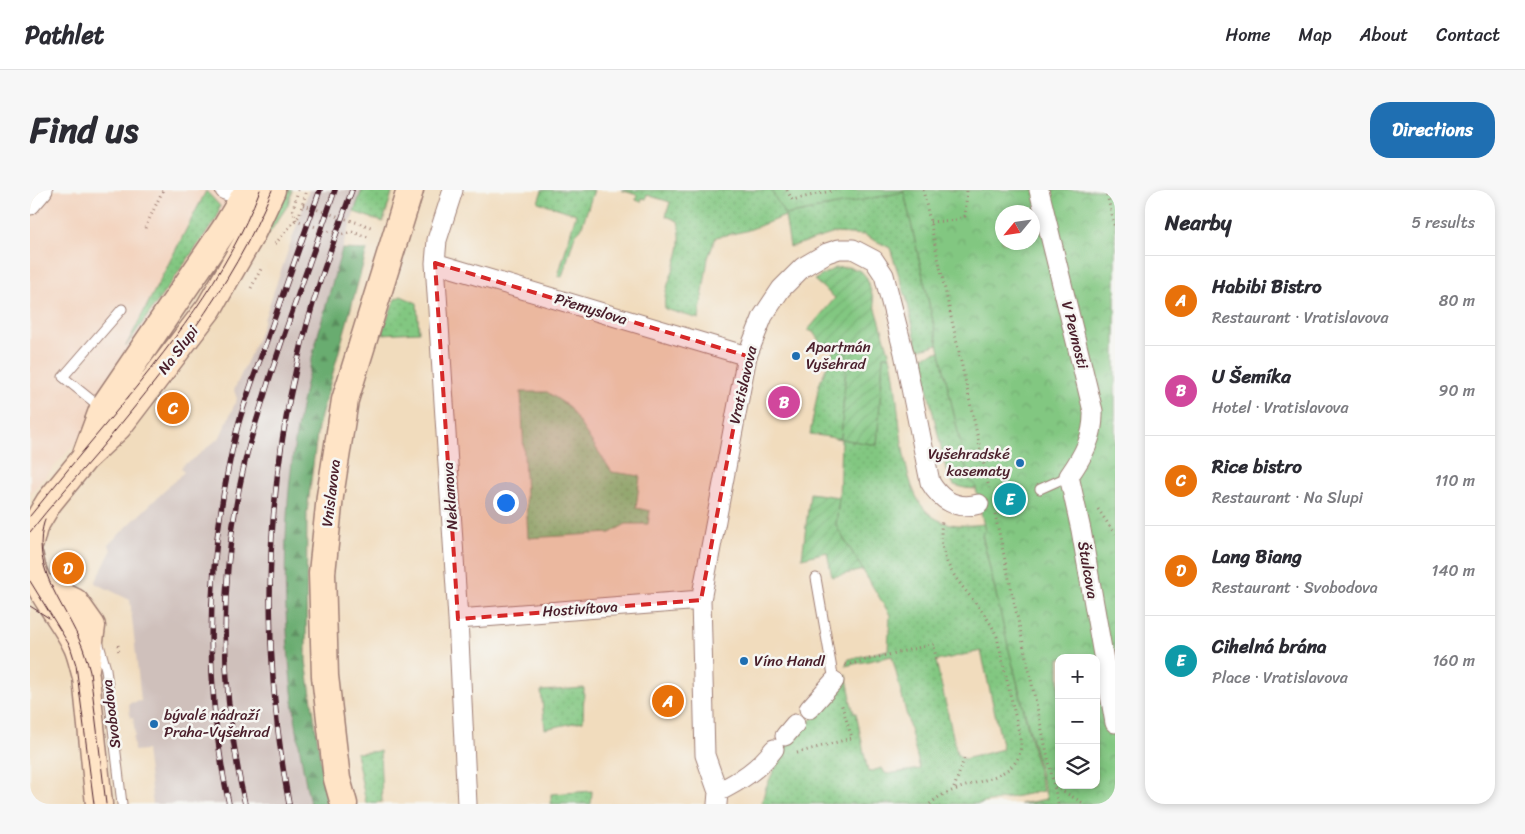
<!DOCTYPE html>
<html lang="en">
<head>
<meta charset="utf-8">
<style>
	:root { --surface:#fff; --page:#f7f7f7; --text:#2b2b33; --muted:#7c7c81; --line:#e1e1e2; --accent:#1f6fb2 }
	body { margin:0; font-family:Sriracha,sans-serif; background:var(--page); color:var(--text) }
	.controls { position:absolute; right:15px; bottom:15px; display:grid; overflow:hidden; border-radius:10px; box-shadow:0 2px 8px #0003 }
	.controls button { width:45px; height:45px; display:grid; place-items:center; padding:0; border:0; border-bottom:1px solid var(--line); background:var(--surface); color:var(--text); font:25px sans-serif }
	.compass { position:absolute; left:965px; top:15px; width:45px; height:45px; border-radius:50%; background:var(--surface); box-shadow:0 2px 8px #0003; rotate:241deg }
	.you { position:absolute; left:475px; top:312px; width:18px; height:18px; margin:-12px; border:4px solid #fff; border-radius:50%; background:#1a73e8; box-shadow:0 0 0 8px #1a73e833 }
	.badge { display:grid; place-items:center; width:32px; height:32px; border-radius:50%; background:var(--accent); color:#fff; font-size:16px; font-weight:700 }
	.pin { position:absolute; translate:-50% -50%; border:2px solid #fff; box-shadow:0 1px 5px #0006 }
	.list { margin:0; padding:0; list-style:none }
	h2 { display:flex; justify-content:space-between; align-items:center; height:65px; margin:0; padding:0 20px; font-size:21px }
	h2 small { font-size:16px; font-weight:400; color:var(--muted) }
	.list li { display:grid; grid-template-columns:32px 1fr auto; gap:15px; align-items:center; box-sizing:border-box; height:90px; padding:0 20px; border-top:1px solid var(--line) }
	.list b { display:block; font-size:19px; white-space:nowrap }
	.list p { margin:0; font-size:16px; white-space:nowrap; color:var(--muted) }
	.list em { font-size:16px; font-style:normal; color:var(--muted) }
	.icon { flex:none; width:28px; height:28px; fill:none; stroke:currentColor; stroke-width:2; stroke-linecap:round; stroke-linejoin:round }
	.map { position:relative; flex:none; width:1085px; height:614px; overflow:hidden; border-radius:20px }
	header { display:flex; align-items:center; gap:30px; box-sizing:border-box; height:70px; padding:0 25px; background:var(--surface); border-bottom:1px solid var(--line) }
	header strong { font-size:24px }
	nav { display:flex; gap:28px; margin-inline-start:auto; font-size:18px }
	.intro { display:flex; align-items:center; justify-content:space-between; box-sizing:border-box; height:120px; padding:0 30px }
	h1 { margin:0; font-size:35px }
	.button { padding:12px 22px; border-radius:20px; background:var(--accent); color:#fff; font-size:18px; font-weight:700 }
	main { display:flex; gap:30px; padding:0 30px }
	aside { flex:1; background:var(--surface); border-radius:20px; box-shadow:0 2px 8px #0003 }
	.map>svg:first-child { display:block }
	.built { fill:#f3d4bf }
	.industrial { fill:#cfc0bb }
	.grass { fill:url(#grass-dots); stroke:#667356; fill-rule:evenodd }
	.forest { fill:url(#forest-firs); stroke:#5a664d }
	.park { fill:url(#park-crowns); stroke:#667356; fill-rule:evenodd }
	.garden { fill:url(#garden-furrows); stroke:#667356 }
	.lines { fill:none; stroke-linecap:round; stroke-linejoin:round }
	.lane-casing { stroke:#9e7e74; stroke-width:11 }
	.street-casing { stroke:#9e7e74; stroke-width:21 }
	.secondary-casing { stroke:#9e7e74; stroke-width:29 }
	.path { stroke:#9e7e74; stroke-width:3; stroke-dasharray:1 4; stroke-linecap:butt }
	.lane { stroke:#fff; stroke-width:9 }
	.street { stroke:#fff; stroke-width:19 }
	.secondary { stroke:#ffe4c6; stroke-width:26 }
	.tram { stroke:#4a1f2b; stroke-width:1 }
	.rail-casing { stroke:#4a1f2b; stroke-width:5.5 }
	.rail { stroke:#f6f6f2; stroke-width:4; stroke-dasharray:11; stroke-linecap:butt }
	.marked { fill:#d62828; fill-opacity:0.2; stroke:#d62828; stroke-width:4; stroke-dasharray:10 6; stroke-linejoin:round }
	.poi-dot { fill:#1f6fb2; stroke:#f6f6f2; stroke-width:2 }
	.labels { text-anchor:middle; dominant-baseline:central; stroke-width:5; stroke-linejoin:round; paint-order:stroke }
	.street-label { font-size:15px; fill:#4a1f2b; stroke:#f6f6f2 }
	.poi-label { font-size:15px; fill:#4a1f2b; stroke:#f6f6f2; text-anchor:start }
</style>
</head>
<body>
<header>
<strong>Pathlet</strong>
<nav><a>Home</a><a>Map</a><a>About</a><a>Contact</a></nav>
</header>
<div class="intro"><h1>Find us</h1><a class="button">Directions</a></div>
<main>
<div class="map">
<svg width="1085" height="614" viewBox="0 0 1085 614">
	<defs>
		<pattern id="grass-dots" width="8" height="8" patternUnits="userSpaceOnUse" patternTransform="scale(1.25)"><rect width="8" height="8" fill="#82c781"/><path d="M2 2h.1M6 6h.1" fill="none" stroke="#72aa70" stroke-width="1.8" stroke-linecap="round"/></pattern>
		<pattern id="forest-firs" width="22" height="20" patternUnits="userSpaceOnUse" patternTransform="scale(1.25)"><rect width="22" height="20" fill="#69ac6f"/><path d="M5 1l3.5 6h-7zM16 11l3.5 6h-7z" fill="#588b5b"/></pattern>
		<pattern id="park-crowns" width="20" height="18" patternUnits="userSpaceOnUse" patternTransform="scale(1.25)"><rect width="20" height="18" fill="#82c781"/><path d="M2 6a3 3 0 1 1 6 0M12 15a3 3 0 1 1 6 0" fill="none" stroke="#72aa70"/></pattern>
		<pattern id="garden-furrows" width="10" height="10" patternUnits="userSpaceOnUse" patternTransform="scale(1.25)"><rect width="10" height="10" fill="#82c781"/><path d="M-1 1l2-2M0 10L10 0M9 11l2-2" fill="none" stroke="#72aa70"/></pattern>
	</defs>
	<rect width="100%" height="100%" fill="#f6f6f2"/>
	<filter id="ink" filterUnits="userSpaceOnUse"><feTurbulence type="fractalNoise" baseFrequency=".02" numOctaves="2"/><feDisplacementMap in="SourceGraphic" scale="10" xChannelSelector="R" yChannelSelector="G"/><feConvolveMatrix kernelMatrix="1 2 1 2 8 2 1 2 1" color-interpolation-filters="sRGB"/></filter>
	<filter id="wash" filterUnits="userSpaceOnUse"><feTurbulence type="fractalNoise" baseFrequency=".0096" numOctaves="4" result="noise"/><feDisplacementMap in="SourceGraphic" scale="20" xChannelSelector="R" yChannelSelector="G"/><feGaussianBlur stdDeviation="1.12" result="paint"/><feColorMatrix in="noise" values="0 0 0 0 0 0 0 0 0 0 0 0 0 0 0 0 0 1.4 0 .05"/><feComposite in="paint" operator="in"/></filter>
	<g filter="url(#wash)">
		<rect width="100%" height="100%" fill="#f1dcbd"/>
		<!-- built -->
		<path class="built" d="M26,0H183L194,10L196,22L50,248L0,304V30Z"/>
		<!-- industrial -->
		<path class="industrial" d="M279,0H332L312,59L297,112L274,201L262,272L256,339L258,466L274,586L280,614H123L116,560L104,561L103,547L105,546L103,527L100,528L99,513L111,511L100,410L65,393L81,361L79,354L154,282L151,278L154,274L161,271L190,247L207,209L204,200L227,150Z"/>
		<!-- grass -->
		<path class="grass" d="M249,0H262L258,15L218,75Z
			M332,0H363L353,32L324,22Z
			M512,0H564L551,39L545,45L532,87L528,86L546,24L508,12Z
			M591,0H741L756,25L874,1L908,154L888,160L877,110L860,58L834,45L805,43L760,57L755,26L716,41L686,47L678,68L669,129L635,119C632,102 643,84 647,68C651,56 651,44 648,31L636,26L640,12L617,5L616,9L612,8L611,12L606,10L607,5Z
			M176,1L190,16L187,28L96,156Z
			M371,106L387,113L389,142L351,144L365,109Z
			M804,159L817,161L811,249L847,255L853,166H860C871,206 867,303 902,326C917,337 936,336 954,334L955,341L952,345L1013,601L948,614H737L732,612L736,597L755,557L778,531L781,530L816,484L821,508L820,509L824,523H826L838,582L852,578L855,583L858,584L890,579L862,466L815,476L819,469L858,460L860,425L806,336L809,307L811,249L780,244L789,195ZM951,461L973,559L934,569L927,564L906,471Z
			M910,161L939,290L945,294L946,299L935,298L924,295L916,279L890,167Z
			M491,202H517L538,216L582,282L610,286L606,318L620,321L618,334H596L580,343L498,348Z
			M554,498L553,531L515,539L511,501Z
			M350,561L352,612L336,613L326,563Z
			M562,601L561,614H521V604Z"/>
		<!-- forest -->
		<path class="forest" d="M312,59L337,60L288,237L277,322L276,471L297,614H280C257,505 248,383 262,272C271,200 292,129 312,59Z"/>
		<!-- park -->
		<path class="park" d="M741,0H1085V614H990L1017,609L978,456L952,344L955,341L945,294L939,291L874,2L755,25ZM972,22H1002V52H972ZM1029,468H1066V595H1029Z"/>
		<!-- garden -->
		<path class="garden" d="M818,77L831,81L837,88L860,166H853L847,255L811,249L817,161L794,158L783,142L778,140L805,108L784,90L805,78Z
			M780,303L809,307L806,336L833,380L802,387L797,362L772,368Z"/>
	</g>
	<g filter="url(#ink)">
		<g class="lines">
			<defs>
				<path id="lane" d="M71,217L64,212L33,187L92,119
					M1010,299L1039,286
					M786,388L804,491
					M68,451L76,479L92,614"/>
				<path id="street" d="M195,0L225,8
					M423,0L407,50L405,73L428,429L437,614
					M1009,0L1063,221C1064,247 1053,266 1039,286L1051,340L1085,533
					M0,15L13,0
					M405,73L717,166
					M428,429L671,410
					M779,519L804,491
					M755,546L765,534
					M688,602C710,591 729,579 744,559
					M687,614L688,602L675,565L671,410L717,166L733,126L751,99L773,77L797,63L809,59H823L844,70L854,85L874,163L900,292C911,311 927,320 949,314"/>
				<path id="secondary" d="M56,264L73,218L196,37L218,0
					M0,353L4,337L19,312L54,269L88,237L179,118L221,45L242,0
					M0,367C5,401 33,426 47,457C51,466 53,477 56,487L69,614
					M10,395L45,412L62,436L56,479
					M314,614L307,589L295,486L292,383L300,306L315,210L380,0"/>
			</defs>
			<!-- lane casing -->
			<use href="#lane" class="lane-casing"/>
			<!-- street casing -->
			<use href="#street" class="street-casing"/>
			<!-- secondary casing -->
			<use href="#secondary" class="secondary-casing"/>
			<!-- path -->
			<path class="path" d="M268,0L263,20L266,30L309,45L322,42L341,48
				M757,0L762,10L805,0
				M893,0L959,298
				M1076,0L1085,39
				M273,15L344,38
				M900,32L926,30L935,26L937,0
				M115,38L133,0
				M245,54L269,26L277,0
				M221,98L232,77
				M1068,319L1085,344
				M965,324L1028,614
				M88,455L89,464
				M815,475L904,454L906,470
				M767,563L822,548L811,513
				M1025,597L1055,614
				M924,598L934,569
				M900,614C927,587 999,596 990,547L967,447C950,404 904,387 912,331"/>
			<!-- lane -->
			<use href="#lane" class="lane"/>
			<!-- street -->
			<use href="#street" class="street"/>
			<!-- secondary -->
			<use href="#secondary" class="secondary"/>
			<!-- tram -->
			<path class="tram" d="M0,326C27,293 53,261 80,229C138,159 197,86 230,0
				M15,329C0,376 31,409 49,449C54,459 57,471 60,482L76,614
				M0,342C21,315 44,290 66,264C133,183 202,99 242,0
				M0,391L40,456L46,475L64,614
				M0,416L19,428"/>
			<defs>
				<path id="rail" d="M199,614C172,490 177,362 207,239C215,209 227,179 237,150C254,100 272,50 290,0
					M215,614C190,503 188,388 214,276C220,248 230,221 238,193C259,128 283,64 305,0
					M259,614C232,466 233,317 268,170C281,112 302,56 322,0"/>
			</defs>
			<!-- rail casing -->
			<use href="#rail" class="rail-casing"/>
			<!-- rail -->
			<use href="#rail" class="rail"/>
		</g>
	</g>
	<!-- marked area -->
	<path class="marked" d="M405,73L717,166L671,410L428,429Z"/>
	<!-- markers -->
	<g class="poi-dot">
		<circle cx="766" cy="166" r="5"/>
		<circle cx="990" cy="273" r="5"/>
		<circle cx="714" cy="471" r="5"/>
		<circle cx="124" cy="534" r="5"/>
	</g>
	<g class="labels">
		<!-- street labels -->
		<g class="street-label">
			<text transform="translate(561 119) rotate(17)">Přemyslova</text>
			<text transform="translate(1045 145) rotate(76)">V Pevnosti</text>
			<text transform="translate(148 160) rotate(-53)">Na Slupi</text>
			<text transform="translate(713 195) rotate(-77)">Vratislavova</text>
			<text transform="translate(301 303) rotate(-83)">Vnislavova</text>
			<text transform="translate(420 306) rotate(-94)">Neklanova</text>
			<text transform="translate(1058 380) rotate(80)">Štulcova</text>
			<text transform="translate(550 419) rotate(-4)">Hostivítova</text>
			<text transform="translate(81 524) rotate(-97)">Svobodova</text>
		</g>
		<!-- poi labels -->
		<g class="poi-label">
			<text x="776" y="157">Apartmán<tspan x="776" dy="17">Vyšehrad</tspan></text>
			<text x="980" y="264" text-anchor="end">Vyšehradské<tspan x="980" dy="17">kasematy</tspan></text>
			<text x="724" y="471">Víno Handl</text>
			<text x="134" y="525">bývalé nádraží<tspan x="134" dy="17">Praha-Vyšehrad</tspan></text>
		</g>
	</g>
</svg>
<div class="controls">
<button>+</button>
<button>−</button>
<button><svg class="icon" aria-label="layers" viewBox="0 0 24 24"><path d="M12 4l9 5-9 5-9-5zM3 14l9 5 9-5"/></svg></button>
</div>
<svg class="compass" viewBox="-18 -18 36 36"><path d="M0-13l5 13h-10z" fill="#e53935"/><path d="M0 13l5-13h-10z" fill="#7c7c81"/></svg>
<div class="you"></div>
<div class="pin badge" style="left:638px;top:511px;background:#e8710a">A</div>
<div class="pin badge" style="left:754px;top:212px;background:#d1479c">B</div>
<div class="pin badge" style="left:143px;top:218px;background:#e8710a">C</div>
<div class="pin badge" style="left:38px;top:378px;background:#e8710a">D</div>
<div class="pin badge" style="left:980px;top:309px;background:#0f9aa8">E</div>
</div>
<aside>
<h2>Nearby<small>5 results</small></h2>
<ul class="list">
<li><span class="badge" style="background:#e8710a">A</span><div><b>Habibi Bistro</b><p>Restaurant · Vratislavova</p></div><em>80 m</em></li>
<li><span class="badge" style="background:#d1479c">B</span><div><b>U Šemíka</b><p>Hotel · Vratislavova</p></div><em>90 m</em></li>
<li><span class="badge" style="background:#e8710a">C</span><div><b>Rice bistro</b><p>Restaurant · Na Slupi</p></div><em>110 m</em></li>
<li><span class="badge" style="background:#e8710a">D</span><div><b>Lang Biang</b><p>Restaurant · Svobodova</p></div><em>140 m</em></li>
<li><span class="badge" style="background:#0f9aa8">E</span><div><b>Cihelná brána</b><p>Place · Vratislavova</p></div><em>160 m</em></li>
</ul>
</aside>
</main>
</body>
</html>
